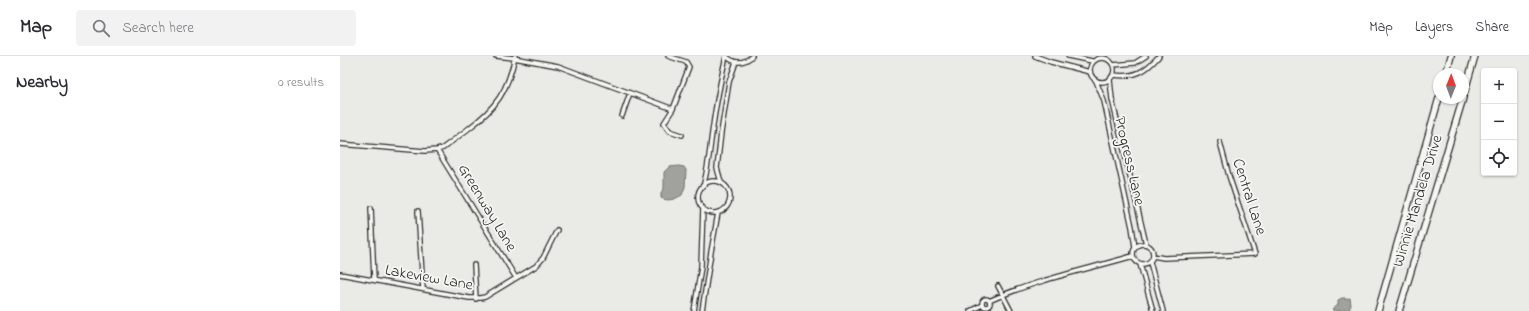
<!DOCTYPE html>
<html lang="en">
<head>
<meta charset="utf-8">
<style>
	:root { --surface:#fff; --page:#f2f2f3; --text:#2b2b33; --muted:#7c7c81; --line:#e1e1e2 }
	body { margin:0; font-family:"Indie Flower",sans-serif; background:var(--page); color:var(--text) }
	.controls { position:absolute; right:12px; top:12px; display:grid; overflow:hidden; border-radius:4px; box-shadow:0 1px 3px #0004 }
	.controls button { width:36px; height:36px; display:grid; place-items:center; padding:0; border:0; border-bottom:1px solid var(--line); background:var(--surface); color:var(--text); font:20px sans-serif }
	.compass { position:absolute; left:1093px; top:12px; width:36px; height:36px; border-radius:50%; background:var(--surface); box-shadow:0 1px 3px #0004; rotate:1deg }
	.list { margin:0; padding:0; list-style:none }
	h2 { display:flex; justify-content:space-between; align-items:center; height:52px; margin:0; padding:0 16px; font-size:17px }
	h2 small { font-size:13px; font-weight:400; color:var(--muted) }
	.icon { flex:none; width:22px; height:22px; fill:none; stroke:currentColor; stroke-width:2; stroke-linecap:round; stroke-linejoin:round }
	.map { position:relative; flex:none; width:1189px; height:255px; overflow:hidden }
	header { display:flex; align-items:center; gap:24px; box-sizing:border-box; height:56px; padding:0 20px; background:var(--surface); border-bottom:1px solid var(--line) }
	header strong { font-size:19px }
	nav { display:flex; gap:22px; margin-inline-start:auto; font-size:14px }
	.search { width:280px; height:36px; background:var(--page); display:flex; align-items:center; gap:10px; box-sizing:border-box; padding:0 14px; border-radius:4px; color:var(--muted); font-size:15px }
	main { display:flex }
	aside { flex:1; background:var(--surface) }
	.map>svg:first-child { display:block }
	.water { fill:#a1a19e; stroke:#727270 }
	.lines { fill:none; stroke-linecap:round; stroke-linejoin:round }
	.street-casing { stroke:#2b2b2b; stroke-width:6 }
	.secondary-casing { stroke:#2b2b2b; stroke-width:8 }
	.street { stroke:#f6f6f2; stroke-width:3.5 }
	.secondary { stroke:#f6f6f2; stroke-width:5.5 }
	.labels { text-anchor:middle; dominant-baseline:central; stroke-width:3.5; stroke-linejoin:round; paint-order:stroke }
	.street-label { font-size:16px; fill:#2b2b2b; stroke:#f6f6f2 }
</style>
</head>
<body>
<header>
<strong>Map</strong>
<div class="search"><svg class="icon" aria-label="search" viewBox="0 0 24 24"><circle cx="10" cy="10" r="6"/><path d="M15 15l6 6"/></svg>Search here</div>
<nav><a>Map</a><a>Layers</a><a>Share</a></nav>
</header>
<main>
<aside>
<h2>Nearby<small>0 results</small></h2>
<ul class="list">
</ul>
</aside>
<div class="map">
<svg width="1189" height="255" viewBox="0 0 1189 255">
	<rect width="100%" height="100%" fill="#eaeae6"/>
	<filter id="ink" filterUnits="userSpaceOnUse"><feTurbulence type="fractalNoise" baseFrequency=".025" numOctaves="2"/><feDisplacementMap in="SourceGraphic" scale="8" xChannelSelector="R" yChannelSelector="G"/><feConvolveMatrix kernelMatrix="1 2 1 2 8 2 1 2 1" color-interpolation-filters="sRGB"/></filter>
	<g filter="url(#ink)">
		<!-- water -->
		<path class="water" d="M339,110L344,111L346,114L345,131L342,139C335,143 329,146 321,142V137L324,132V116L329,111Z
			M1002,242H1005L1006,244L1009,242H1010L1011,249L1009,254L993,255L992,254L998,249V244Z"/>
		<g class="lines">
			<defs>
				<path id="street" d="M156,0L174,2L218,10L333,53
					M328,0L346,6L349,11L333,53L324,67L330,75L342,79
					M386,0C394,8 404,8 412,0
					M695,0L711,6L750,16
					M728,0L752,5
					M750 14a12 12 0 1 1 24 0a12 12 0 1 1-24 0Z
					M773,9L795,7L806,0
					M774,19C795,22 806,15 819,0
					M770,24L772,43L806,188
					M756,25L764,45L792,171L795,191
					M282,60L290,37
					M0,88L85,95L97,94L103,92C111,86 119,80 128,73C156,52 168,35 175,0
					M97,94L176,222
					M358 141a16 16 0 1 1 32 0a16 16 0 1 1-32 0Z
					M381,126L377,112L381,77L389,26L396,6
					M364,127C369,108 370,89 373,70C376,46 381,23 386,0
					M31,152L34,224
					M78,155L83,233
					M793 198a10 10 0 1 1 20 0a10 10 0 1 1-20 0Z
					M813,200L824,202L915,198L889,120L880,86
					M810,206L823,255
					M800,208L813,255
					M134,209L136,243
					M0,218L129,242H140L145,241L196,210L203,202L217,174
					M658,230L671,255
					M642 247a4 4 0 1 1 8 0a4 4 0 1 1-8 0Z
					M649,245C695,224 745,214 793,200
					M354,255L361,211L363,152
					M362,255L371,196L378,157
					M630,255L642,249"/>
				<path id="secondary" d="M1106,18L1111,0
					M1123,41L1135,0
					M1038,255L1099,42
					M1059,255L1123,42"/>
			</defs>
			<!-- street casing -->
			<use href="#street" class="street-casing"/>
			<!-- secondary casing -->
			<use href="#secondary" class="secondary-casing"/>
			<!-- street -->
			<use href="#street" class="street"/>
			<!-- secondary -->
			<use href="#secondary" class="secondary"/>
		</g>
	</g>
	<g class="labels">
		<!-- street labels -->
		<g class="street-label">
			<text transform="translate(789 105) rotate(77)">Progress Lane</text>
			<text transform="translate(909 141) rotate(72)">Central Lane</text>
			<text transform="translate(1078 145) rotate(-73)">Winnie Mandela Drive</text>
			<text transform="translate(147 152) rotate(59)">Greenway Lane</text>
			<text transform="translate(89 222) rotate(10)">Lakeview Lane</text>
		</g>
	</g>
</svg>
<div class="controls">
<button>+</button>
<button>−</button>
<button><svg class="icon" aria-label="locate" viewBox="0 0 24 24"><circle cx="12" cy="12" r="6"/><path d="M12 2v4M12 18v4M2 12h4M18 12h4"/></svg></button>
</div>
<svg class="compass" viewBox="-18 -18 36 36"><path d="M0-13l5 13h-10z" fill="#e53935"/><path d="M0 13l5-13h-10z" fill="#7c7c81"/></svg>
</div>
</main>
</body>
</html>
